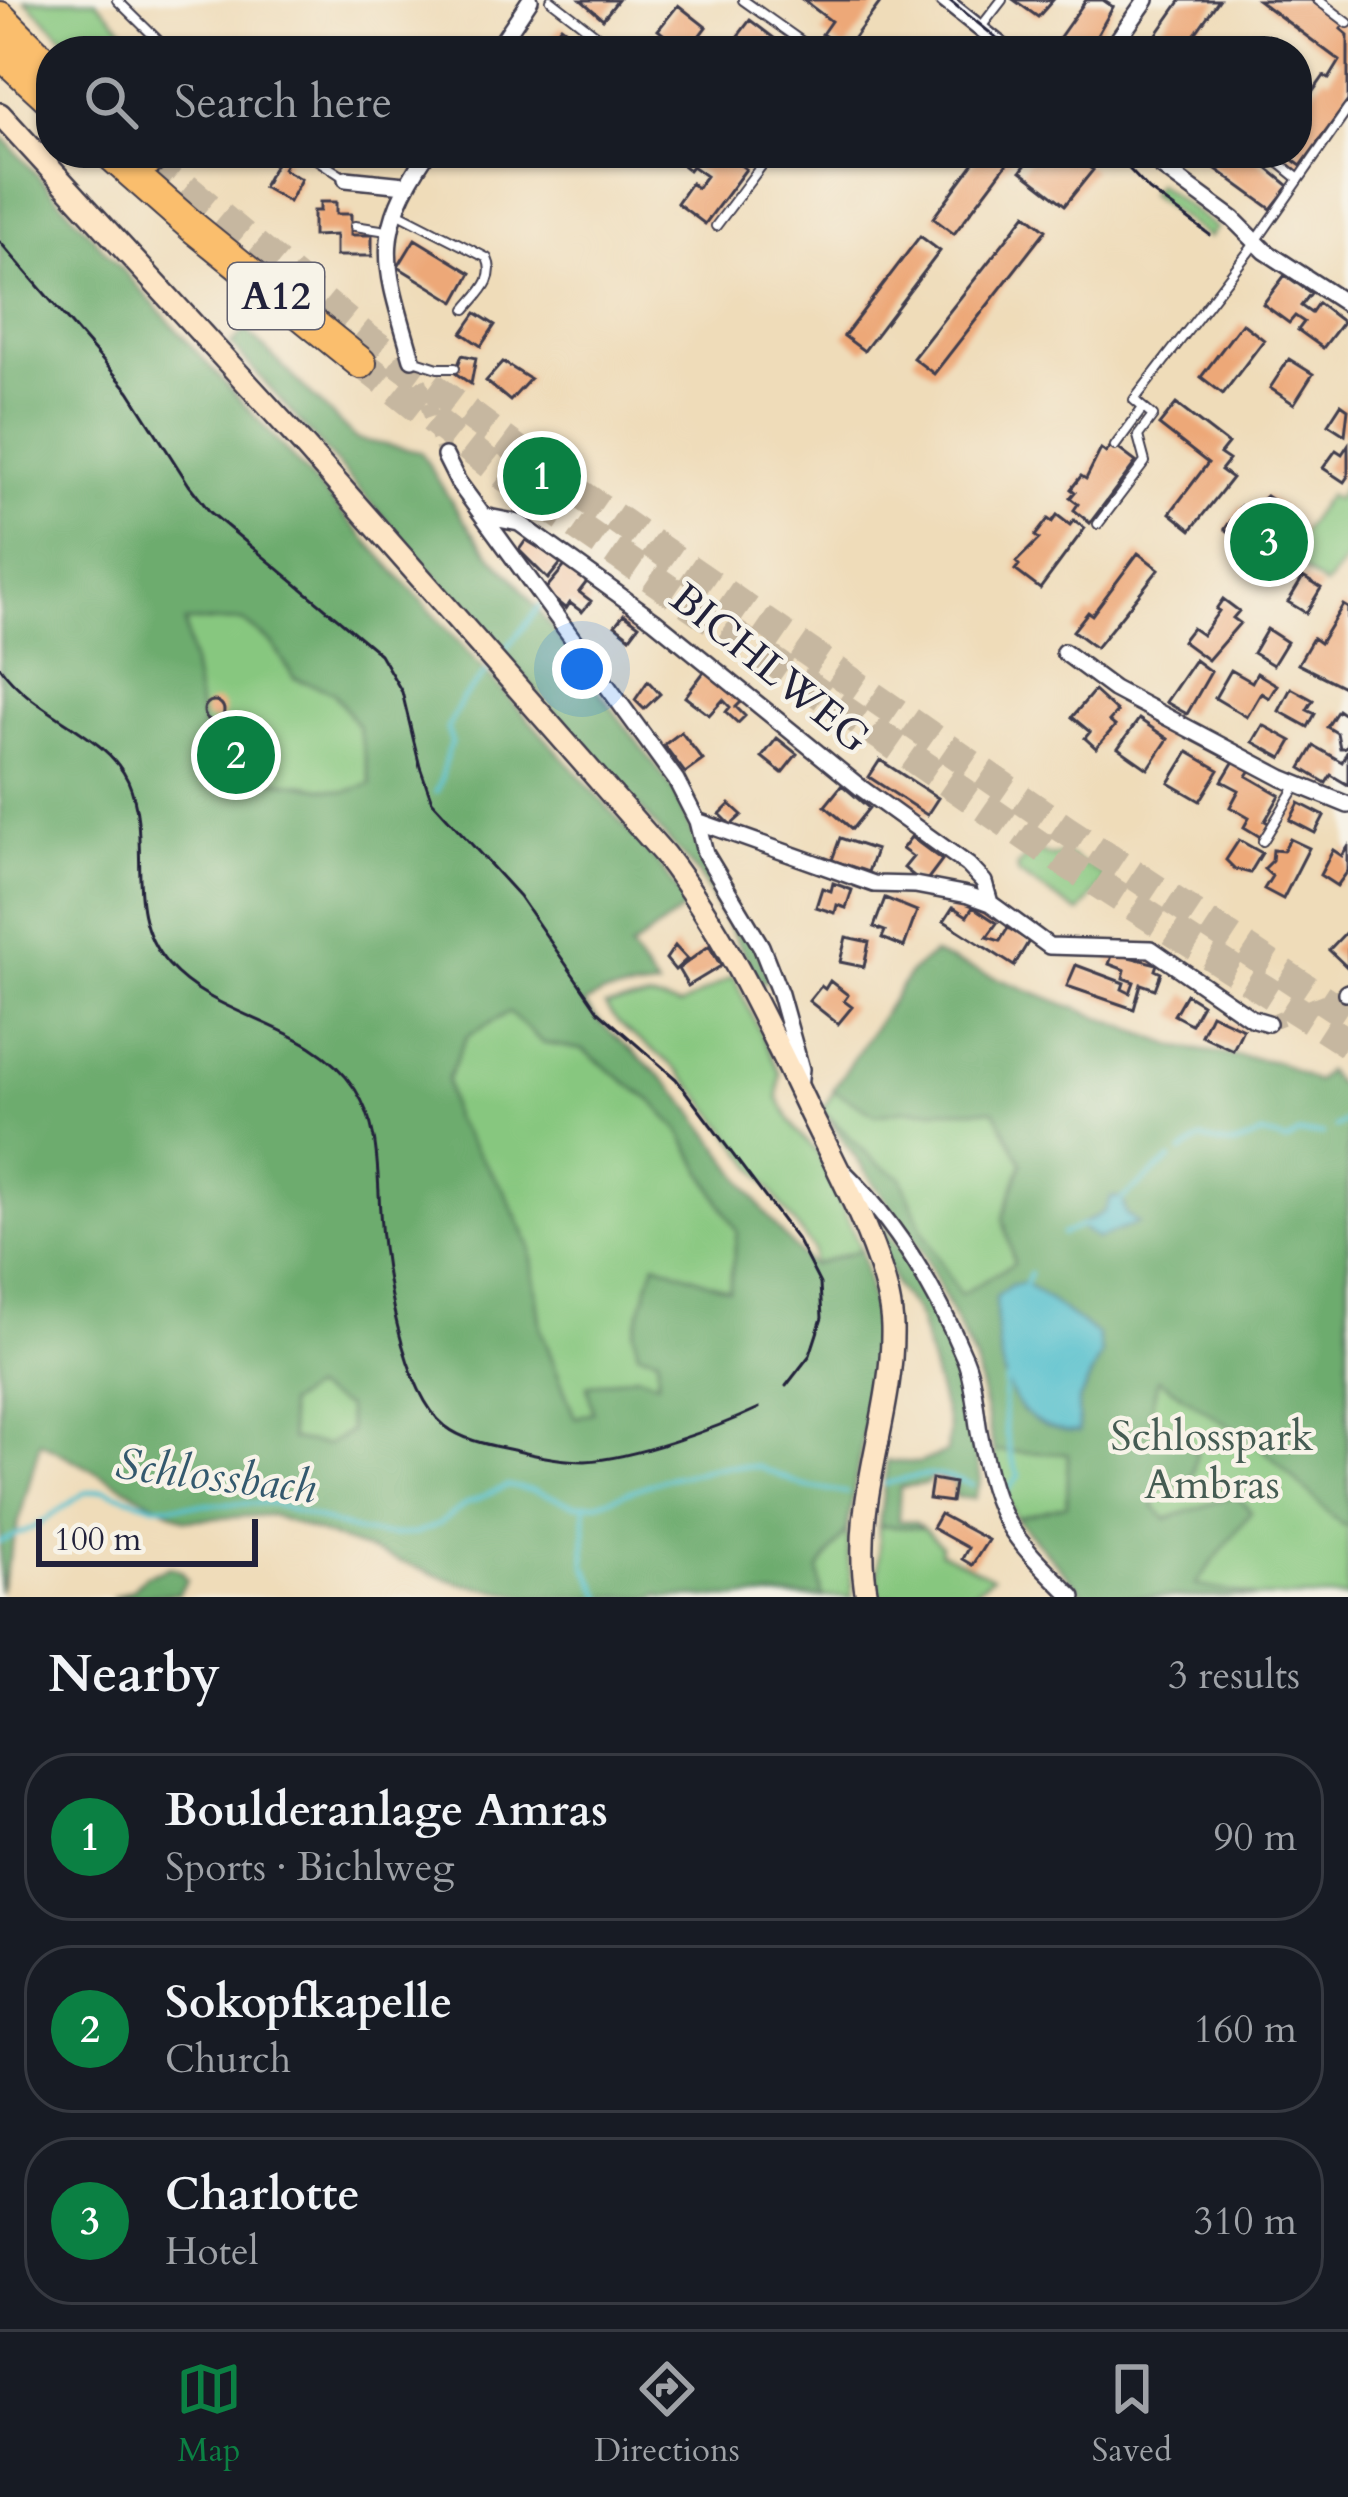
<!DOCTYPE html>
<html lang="en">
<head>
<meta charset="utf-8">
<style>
	:root { --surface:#171b24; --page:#242831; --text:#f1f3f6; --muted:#9ea1a6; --line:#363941; --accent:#0b8043 }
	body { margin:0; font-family:Cardo,serif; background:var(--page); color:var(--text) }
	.scale { position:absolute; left:36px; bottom:30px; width:222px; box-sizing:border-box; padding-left:12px; border:6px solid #22223b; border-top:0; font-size:33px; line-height:42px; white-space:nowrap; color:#22223b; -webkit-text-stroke:9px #f7f3e8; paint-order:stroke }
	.you { position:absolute; left:582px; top:669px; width:42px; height:42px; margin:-30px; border:9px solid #fff; border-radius:50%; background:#1a73e8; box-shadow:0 0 0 18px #1a73e833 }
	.badge { display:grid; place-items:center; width:78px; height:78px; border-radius:50%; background:var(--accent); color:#fff; font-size:39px; font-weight:700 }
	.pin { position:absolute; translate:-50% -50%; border:6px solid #fff; box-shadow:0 3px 12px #0006 }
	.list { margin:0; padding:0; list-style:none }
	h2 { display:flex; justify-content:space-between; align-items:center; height:156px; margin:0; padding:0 48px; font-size:51px }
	h2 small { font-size:39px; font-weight:400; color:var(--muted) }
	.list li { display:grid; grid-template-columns:78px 1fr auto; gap:36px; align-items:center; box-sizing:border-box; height:168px; margin:0 24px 24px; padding:0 24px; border:3px solid var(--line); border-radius:48px }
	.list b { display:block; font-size:45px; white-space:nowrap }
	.list p { margin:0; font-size:39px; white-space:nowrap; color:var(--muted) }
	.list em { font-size:39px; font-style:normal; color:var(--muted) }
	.icon { flex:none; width:66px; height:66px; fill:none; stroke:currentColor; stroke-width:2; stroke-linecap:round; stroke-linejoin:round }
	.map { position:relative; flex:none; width:1348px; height:1597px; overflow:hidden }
	.search { position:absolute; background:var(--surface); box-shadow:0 3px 9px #0004; left:36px; right:36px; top:36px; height:132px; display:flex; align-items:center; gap:30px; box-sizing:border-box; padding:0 42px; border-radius:48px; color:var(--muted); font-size:45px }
	.sheet { height:732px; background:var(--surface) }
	nav { display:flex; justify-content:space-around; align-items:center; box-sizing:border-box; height:168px; border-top:3px solid var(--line); background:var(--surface); font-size:33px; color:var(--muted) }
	nav a { display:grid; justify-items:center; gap:6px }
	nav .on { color:var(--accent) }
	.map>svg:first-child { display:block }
	.green { fill:#87c77f; stroke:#54745d; stroke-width:3 }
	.forest { fill:#6dac6e; stroke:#486754; stroke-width:3; fill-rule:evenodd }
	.water { fill:#54c0cd; stroke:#3b7184; stroke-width:3 }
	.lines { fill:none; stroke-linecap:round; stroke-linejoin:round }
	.stream { stroke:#54c0cd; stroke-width:4.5 }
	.building { fill:#eda878 }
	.minor-tunnel { stroke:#c6b7a0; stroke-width:15; stroke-dasharray:15 8; stroke-linecap:butt }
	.motorway-tunnel { stroke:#c6b7a0; stroke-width:30; stroke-dasharray:30 15; stroke-linecap:butt }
	.service-casing { stroke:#413e4e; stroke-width:12 }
	.minor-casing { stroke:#413e4e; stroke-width:20 }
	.secondary-casing { stroke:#413e4e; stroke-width:26 }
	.motorway-casing { stroke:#413e4e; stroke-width:34 }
	.service { stroke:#fff; stroke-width:8 }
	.minor { stroke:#fff; stroke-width:15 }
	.secondary { stroke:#fde5c5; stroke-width:21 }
	.motorway { stroke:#fabe6d; stroke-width:30 }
	.tram { stroke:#22223b; stroke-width:3 }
	.labels { text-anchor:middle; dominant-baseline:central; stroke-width:9; stroke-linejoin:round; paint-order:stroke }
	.shield { fill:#f7f3e8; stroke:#62616f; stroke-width:3 }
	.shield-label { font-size:39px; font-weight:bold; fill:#22223b }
	.street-label { font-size:42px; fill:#22223b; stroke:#f7f3e8 }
	.park-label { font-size:42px; fill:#455c53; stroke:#f7f3e8 }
	.water-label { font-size:45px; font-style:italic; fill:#34596e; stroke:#f7f3e8 }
</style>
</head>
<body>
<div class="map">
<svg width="1348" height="1597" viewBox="0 0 1348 1597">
	<rect width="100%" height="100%" fill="#f7f3e8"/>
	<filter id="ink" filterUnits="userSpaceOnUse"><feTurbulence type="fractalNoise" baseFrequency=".00833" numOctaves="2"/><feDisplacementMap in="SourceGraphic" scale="24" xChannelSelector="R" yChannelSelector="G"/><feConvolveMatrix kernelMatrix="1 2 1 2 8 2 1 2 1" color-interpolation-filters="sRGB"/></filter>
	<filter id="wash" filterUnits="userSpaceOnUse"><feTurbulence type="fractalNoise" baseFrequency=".004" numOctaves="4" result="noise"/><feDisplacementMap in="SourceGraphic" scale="48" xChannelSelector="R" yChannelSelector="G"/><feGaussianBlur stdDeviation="2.7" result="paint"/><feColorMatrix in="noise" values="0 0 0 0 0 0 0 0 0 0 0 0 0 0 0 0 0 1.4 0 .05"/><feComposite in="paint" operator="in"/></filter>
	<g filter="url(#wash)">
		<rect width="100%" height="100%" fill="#efdcb9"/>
		<!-- green -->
		<path class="green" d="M25,0H96L144,51H78Z
			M1157,184L1216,228L1209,238L1149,194Z
			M537,459L551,463L564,477L549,492C534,493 520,484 520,468Z
			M1345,486L1348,558L1325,586L1298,565L1288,579L1275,570L1328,495L1335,500Z
			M185,621H243L273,644L294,678L333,692L358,726L371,785L345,792L254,777L203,730Z
			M1034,849L1052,857L1064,853L1107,878L1079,913L1019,874L1017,867Z
			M933,954L1177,1047L1278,1062L1316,1082L1326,1071L1348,1095V1597H1086L1016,1518L1001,1486L975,1362L923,1253L822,1110L910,973Z
			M733,976L780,1074L778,1098L796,1130L818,1153L861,1250L812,1265L813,1249C770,1191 730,1129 682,1075C658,1049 624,1036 605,1006L651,999L680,1006Z
			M509,1012L543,1043L583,1050L653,1102L679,1130L737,1231L730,1291L655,1264L658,1382L588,1386L593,1412L575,1418L541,1330L530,1245L504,1190L453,1118L447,1080L467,1036Z
			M311,1388L346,1407L350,1431L327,1445L291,1439L287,1404Z
			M879,1526L922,1528L941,1545L940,1552L992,1577L972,1593L975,1597H878Z
			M847,1530L852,1597H822L819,1569Z"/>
		<!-- forest -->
		<path class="forest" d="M0,134L658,863L688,906L630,949L658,988L603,994L584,1004C614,1041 655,1065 685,1102C729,1154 761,1218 811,1265L861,1250L877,1327L869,1403L847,1530L819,1569L822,1597H662L659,1594L655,1597H532L459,1583L271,1515L186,1520L40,1442L0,1592ZM243,621L273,644L294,678L333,692L358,726L371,784L345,792L254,777L203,730L185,622ZM509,1012L543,1043L583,1050L653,1102L679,1130L737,1232L729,1290L655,1263L634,1332L638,1352L658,1357V1382L636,1375L587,1386L593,1412L575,1418L541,1330L530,1245L504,1190L453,1118L447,1080L467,1036ZM311,1389L346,1407L350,1432L327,1445L291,1439L287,1404Z
			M246,330L356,439L421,452C448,497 476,545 515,580L676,793L700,852L755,945L768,981L761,983L699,875L231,344Z
			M933,954L1177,1047L1278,1062L1316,1082L1326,1071L1348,1095V1526L1342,1525L1263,1449L1158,1379L1150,1413L1197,1452L1191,1481L1158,1487L1154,1507L1166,1519L1236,1495L1251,1512L1195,1585L1256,1597H1086L1016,1518L1067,1505L1068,1454L994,1451L976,1362L923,1253L822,1110L877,1163L901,1177L925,1235L960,1295L1014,1263L1003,1218L1022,1163L994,1110H904L876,1115L833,1090L910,973ZM1101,1354L1078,1403L1022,1412Z
			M873,1212L908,1261L959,1364L981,1480L974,1499L955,1497V1482L932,1477L926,1484L900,1487L898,1521L914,1522L922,1528L879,1526L887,1461L919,1463L947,1452L949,1429L917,1313L896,1287L868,1214Z
			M171,1567L182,1572L187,1580L177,1594L112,1597L132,1590L146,1575Z"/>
		<!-- water -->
		<path class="water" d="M1111,1197L1122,1198L1126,1214L1138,1223L1097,1239L1079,1226L1104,1212Z
			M1025,1283L1098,1335L1101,1354L1078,1403L1079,1432C1000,1431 997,1358 996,1297L1011,1285Z"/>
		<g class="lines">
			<!-- stream -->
			<path class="stream" d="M503,653L541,605
				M436,792C446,775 441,760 452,743L447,729L463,698L487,672
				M1336,1127L1348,1120
				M1182,1152L1201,1139C1234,1147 1230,1149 1262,1134L1287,1142L1298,1134H1323
				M1122,1199L1171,1159
				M1062,1234L1084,1225
				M1024,1287L1030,1274
				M1006,1381C1001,1414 1005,1445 1019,1476L1006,1493
				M885,1484C922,1474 936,1471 972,1485
				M585,1505V1565L602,1597
				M0,1542L35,1527L84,1493L104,1490L155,1506L270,1503L360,1532L388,1535L415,1534L439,1524L466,1504L507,1486L536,1491L575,1505L598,1503L664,1479L727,1466L758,1467L804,1486L846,1493"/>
		</g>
		<g id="blocks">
			<!-- building -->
			<path class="building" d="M581,0H618L603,19Z
				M803,0H882L845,50L822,34L831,21Z
				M1014,0H1053L1038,17Z
				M1086,0H1103L1113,7L1091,46L1086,51H1050Z
				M1181,0H1219L1183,51H1145Z
				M1258,0H1311L1344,25L1341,29L1348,35V101L1301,166L1283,153H1297V114L1324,76L1329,79L1340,61Z
				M678,5L706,27L693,44L702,51H684L658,30Z
				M750,20L791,51H731L728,49Z
				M561,26L593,51H541Z
				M667,153H724L746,169L705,224L677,203L691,183L697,188L706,176L692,166L689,170Z
				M981,153H1015L954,234L933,218Z
				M1034,153H1070L1093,170L1065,205L1021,171Z
				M1194,153H1249L1289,186L1271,209Z
				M280,155L288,159L283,169L301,179L289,202L263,187Z
				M320,202H336V214H351V235H372V256H336V235L313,236V211H320Z
				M1026,214L1046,230L934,374L913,358Z
				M920,236L940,251L864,351L844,336Z
				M415,239L471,273L455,302L398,267Z
				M1285,275L1311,293L1301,306L1311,313L1318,303L1343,322L1323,348L1298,330L1304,322L1295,316L1289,323L1263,304Z
				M476,313L495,325L481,346L462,333Z
				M1242,323L1264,340L1223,394L1201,377Z
				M462,355L476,358L471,384L455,373Z
				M1289,359L1313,374L1294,404L1270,388Z
				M503,362L530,379L510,401L486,381Z
				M1176,404L1228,444L1220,454L1229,460L1221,470L1232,478L1191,530L1170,513L1208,463L1159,425Z
				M1341,404L1348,409L1345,435L1328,424Z
				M1112,444L1136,462L1090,523L1074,510L1078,504L1070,498L1075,492L1071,489L1081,476L1086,479L1101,449L1106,453Z
				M1348,445V476L1344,482L1323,468L1336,450L1342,454Z
				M1266,496L1286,509L1281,516L1303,531L1277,568L1225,529L1241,506L1249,512Z
				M1057,515L1070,525L1074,520L1085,528L1040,589L1015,570L1019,565L1016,562L1039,539L1035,536L1048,519L1052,522Z
				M526,540L562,562L548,579L519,550Z
				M1138,553L1159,569L1096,648L1073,631L1088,612L1092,615Z
				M568,562L589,579L579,592L591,601L582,612L570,603L566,609L544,591Z
				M1303,577L1321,588L1306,613L1288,602Z
				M1223,599L1239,611L1233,618L1240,623L1208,660L1182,641L1192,628L1202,635L1219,611L1216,609Z
				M1343,605L1348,608L1346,688L1298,664L1313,638L1320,643Z
				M624,614L639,625L630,637L615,625Z
				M1267,629L1287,642L1273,665L1253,653Z
				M1195,660L1211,672L1187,714L1166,702Z
				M707,668L744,699L736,707L745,716L738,723L726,712L730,707L723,700L709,715L685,697Z
				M1231,670L1252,682L1257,673L1277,685L1269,698L1261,693L1247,717L1215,698Z
				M648,681L660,694L644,709L635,700Z
				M1291,688L1313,700L1307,710L1315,714L1308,727L1279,711Z
				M1094,691L1117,712L1109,721L1115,726L1096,748L1085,738L1090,732L1072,717Z
				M204 711a10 10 0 1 1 20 0a10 10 0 1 1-20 0Z
				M1338,710L1348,717V745L1343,748H1340L1337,733L1327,727Z
				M1139,719L1168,739L1148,769L1118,748Z
				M1263,725L1292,741L1282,758L1253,742Z
				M681,732L703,760L685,773L664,745Z
				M777,738L797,754L782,773L762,757Z
				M1314,746L1342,762L1348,749V785L1331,775L1326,783L1301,768Z
				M1188,752L1219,770L1200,801L1169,783Z
				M880,760L938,798L927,815L869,777Z
				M1234,761L1251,770L1247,776L1280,795L1265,821L1270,824L1262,838L1244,827L1249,818L1230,807L1239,790L1222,781Z
				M842,785L869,808L852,829L825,806Z
				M1299,803L1324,816L1315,833L1290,820Z
				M730,804L742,815L731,825L720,814Z
				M911,837L942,860L924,884L904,868L913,857L902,849Z
				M840,838L876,850L868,872L832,860Z
				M1290,839L1309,848L1283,899L1264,889L1272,876L1264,869L1272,861L1273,850L1283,851Z
				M1239,840L1262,853L1250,873L1235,869L1226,860Z
				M1348,847V871L1337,886L1320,875L1333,850L1342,856Z
				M833,883L852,890L846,908L837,905L835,913L816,907L822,888L831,891Z
				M885,898L917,911L904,947L882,938L885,931L874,927Z
				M953,907L967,916L973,907L997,923L987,937L1000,941L1008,928L1029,941L1014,966L944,921Z
				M1348,930V968L1329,950Z
				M846,937L869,942L864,967L840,962Z
				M675,946L687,959L675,970L666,959Z
				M709,946L721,966L688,986L678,969Z
				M1113,953L1157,964L1155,970L1161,973L1155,989L1141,984L1134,1009L1067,986L1076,965L1124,983L1122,989L1130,993L1134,982L1123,978L1125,970L1109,964Z
				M830,981L848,995L844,1001L852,1007L838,1024L809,1001L821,986L825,989Z
				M1186,994L1202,1004L1191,1024L1174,1015Z
				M1211,1014L1243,1029L1233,1050L1201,1035Z
				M932,1479L954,1483L951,1502L929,1499Z
				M940,1514L988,1540L972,1565L962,1559L968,1548L932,1528Z"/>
		</g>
	</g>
	<g filter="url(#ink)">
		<use href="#blocks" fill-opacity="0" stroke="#413e4e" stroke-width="3"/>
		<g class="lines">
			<!-- minor-tunnel -->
			<path class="minor-tunnel" d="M412,359L445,456
				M1268,1023L1346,993"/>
			<!-- motorway-tunnel -->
			<path class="motorway-tunnel" d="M151,159L365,337L531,460L1066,830L1348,1016
				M361,363L506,477L1049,852L1348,1043"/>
			<defs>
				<path id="service" d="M117,0L169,51
					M551,0L604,41L629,51
					M743,0L815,51
					M1318,0L1348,23
					M981,27L1002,0
					M673,51L674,49
					M307,153L345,178
					M1267,153L1299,179
					M395,211L487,258C497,279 479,293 466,309
					M355,226L387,231
					M716,226L771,153
					M413,360L438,368H455
					M1115,446L1143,408
					M1098,524L1145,462L1138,436L1153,416L1134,400L1250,250L1348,109
					M1263,841L1297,785"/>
				<path id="minor" d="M944,0L1008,51
					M496,51L530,0
					M1110,51L1146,0
					M1143,153L1233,219L1265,251L1348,305
					M346,179L405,185
					M412,359C386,267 370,238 427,153
					M445,456L458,482L676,780L697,821L705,853L761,946L780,994L801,1069L799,1088
					M483,516L519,523L654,620L861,788L968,865L984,882L990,903
					M1064,652L1114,689L1282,778L1348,805
					M697,821L874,884L915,885L968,895L990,903L1049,946L1151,949L1251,1018L1268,1023
					M1346,993L1348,992
					M844,1172C897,1224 936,1290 965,1359C974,1381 975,1409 979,1432C996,1522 1009,1534 1073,1597"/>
				<path id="secondary" d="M0,114L301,442L664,854C726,934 767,1024 811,1115C839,1172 890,1264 892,1327C894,1419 849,1505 867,1597"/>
				<path id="motorway" d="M0,17L51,68
					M0,53L51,100
					M109,153L193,227L361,363
					M145,153L151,159"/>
			</defs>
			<!-- service casing -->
			<use href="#service" class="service-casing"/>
			<!-- minor casing -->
			<use href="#minor" class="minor-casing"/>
			<!-- secondary casing -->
			<use href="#secondary" class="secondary-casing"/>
			<!-- motorway casing -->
			<use href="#motorway" class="motorway-casing"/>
			<!-- service -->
			<use href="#service" class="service"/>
			<!-- minor -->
			<use href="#minor" class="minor"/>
			<!-- secondary -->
			<use href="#secondary" class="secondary"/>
			<!-- motorway -->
			<use href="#motorway" class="motorway"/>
			<!-- tram -->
			<path class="tram" d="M949,0L1013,51
				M1114,153L1149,190L1210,235
				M0,242L129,391L189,485L210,512L380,654L402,692L420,767L432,801L519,896L598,1011L676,1079L798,1241L820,1284L822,1318L810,1355L786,1386
				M0,667C34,716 106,732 128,781C154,840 120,910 168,964C219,1022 310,1021 355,1089C380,1128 377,1168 380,1212C383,1266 402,1391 445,1426C464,1441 490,1445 513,1450C537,1456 560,1461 585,1461C632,1459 715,1429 759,1408"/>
		</g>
	</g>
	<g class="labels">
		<!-- shield labels -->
		<rect class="shield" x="228" y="263" width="96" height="66" rx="9"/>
		<g class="shield-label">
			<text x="276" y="296">A12</text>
		</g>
		<!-- street labels -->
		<g class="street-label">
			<text transform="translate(770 668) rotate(39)">BICHLWEG</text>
		</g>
		<!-- park labels -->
		<g class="park-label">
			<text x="1212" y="1436">Schlosspark<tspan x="1212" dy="48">Ambras</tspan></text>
		</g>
		<!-- water labels -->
		<g class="water-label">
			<text transform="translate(216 1476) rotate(7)">Schlossbach</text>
		</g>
	</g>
</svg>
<div class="scale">100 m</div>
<div class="you"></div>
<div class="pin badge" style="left:542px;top:476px">1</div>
<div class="pin badge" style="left:236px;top:755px">2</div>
<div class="pin badge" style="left:1269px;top:542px">3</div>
<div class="search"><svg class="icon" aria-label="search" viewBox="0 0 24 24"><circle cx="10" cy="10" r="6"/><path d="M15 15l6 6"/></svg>Search here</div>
</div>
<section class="sheet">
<h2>Nearby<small>3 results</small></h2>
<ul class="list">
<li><span class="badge">1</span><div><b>Boulderanlage Amras</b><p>Sports · Bichlweg</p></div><em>90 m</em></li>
<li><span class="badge">2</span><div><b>Sokopfkapelle</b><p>Church</p></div><em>160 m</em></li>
<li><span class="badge">3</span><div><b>Charlotte</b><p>Hotel</p></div><em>310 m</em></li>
</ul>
</section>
<nav>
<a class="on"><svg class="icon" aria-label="map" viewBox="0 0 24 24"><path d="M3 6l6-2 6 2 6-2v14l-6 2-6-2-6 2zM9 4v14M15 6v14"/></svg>Map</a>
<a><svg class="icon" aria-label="directions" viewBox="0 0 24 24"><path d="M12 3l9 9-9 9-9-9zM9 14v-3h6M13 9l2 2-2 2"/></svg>Directions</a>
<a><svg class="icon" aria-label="saved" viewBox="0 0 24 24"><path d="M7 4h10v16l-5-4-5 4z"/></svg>Saved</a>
</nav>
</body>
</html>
